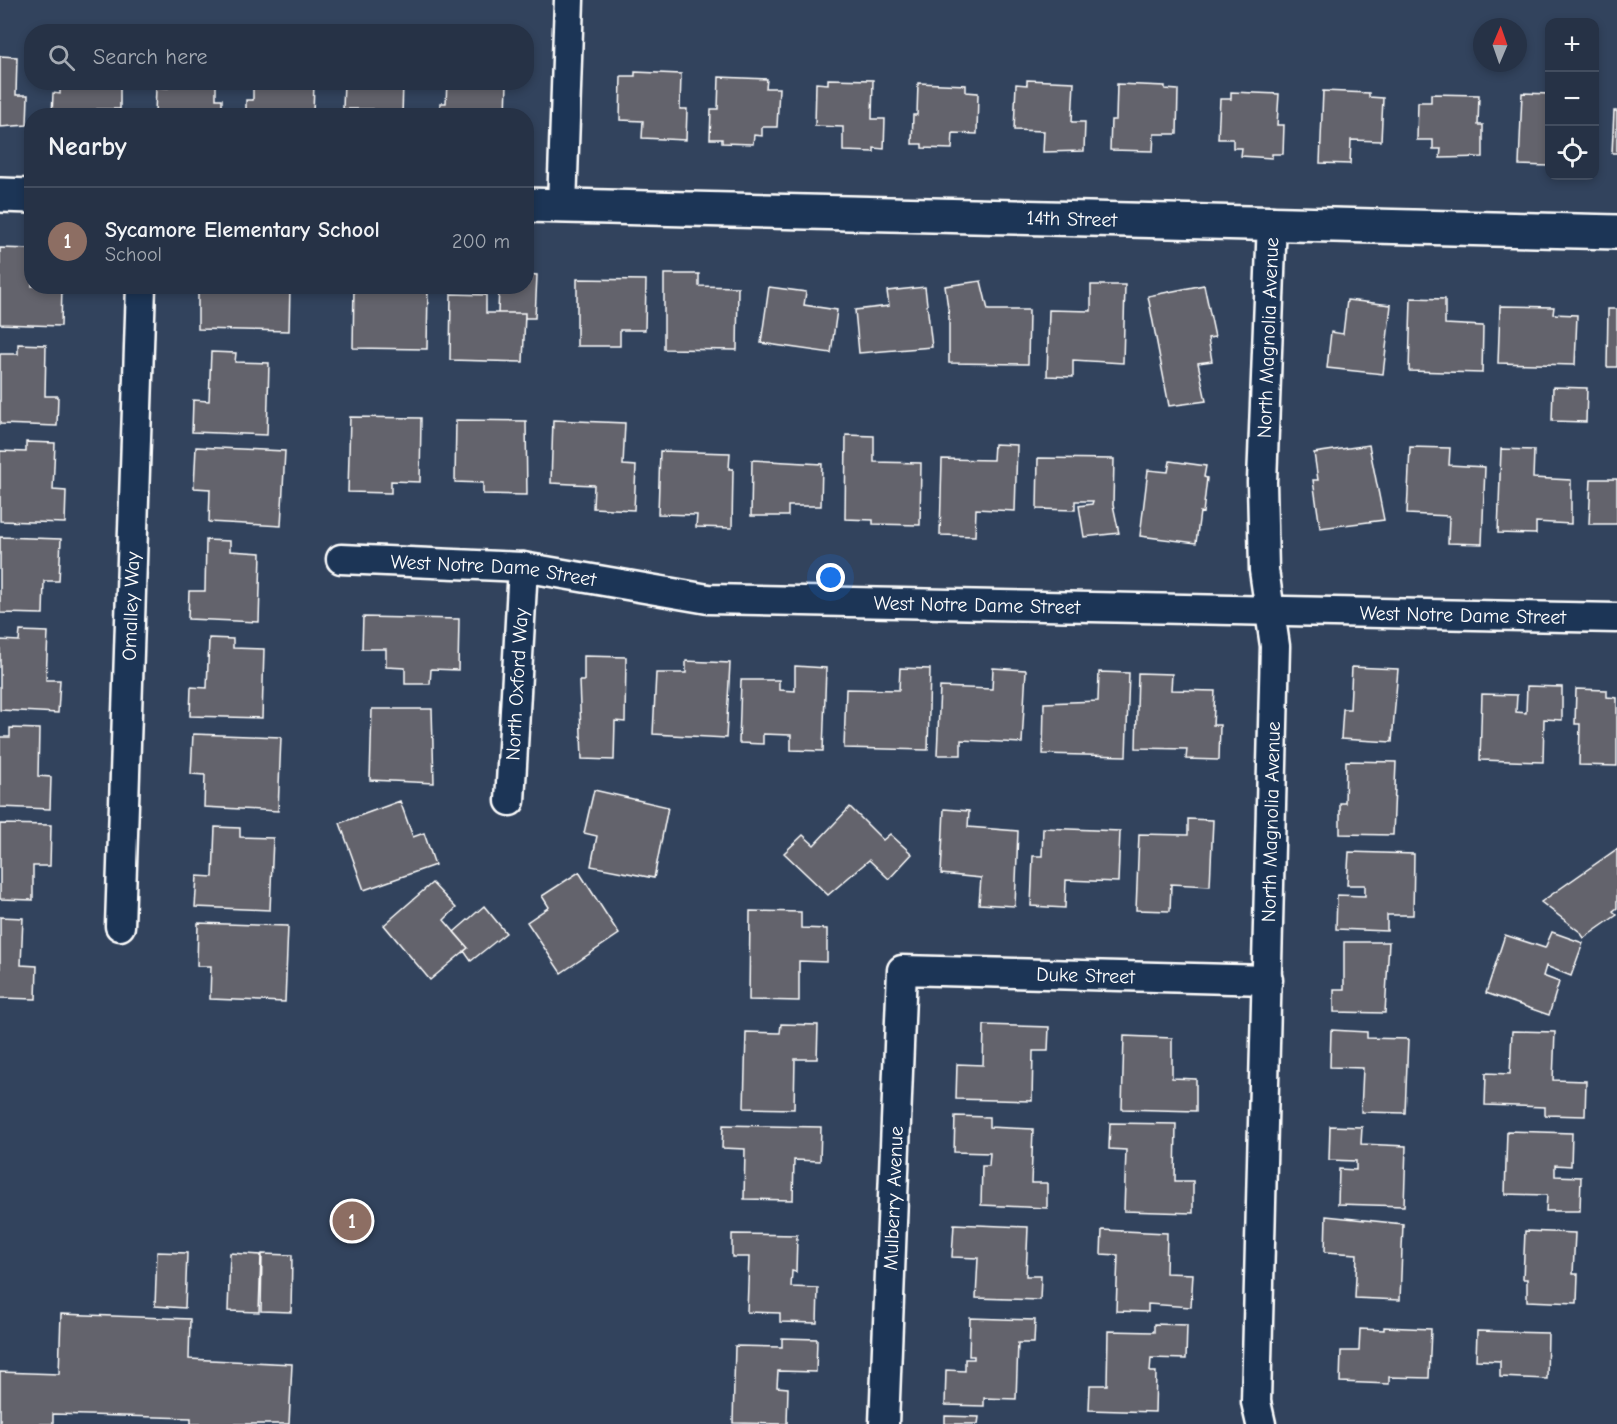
<!DOCTYPE html>
<html lang="en">
<head>
<meta charset="utf-8">
<style>
	:root { --surface:#263246; --page:#2e3a4d; --text:#f1f3f6; --muted:#a4aab3; --line:#424d5f; --accent:#90b9f0 }
	body { margin:0; font-family:"Comic Neue",sans-serif; background:var(--page); color:var(--text) }
	.controls { position:absolute; right:18px; top:18px; display:grid; overflow:hidden; border-radius:12px; box-shadow:0 3px 9px #0003 }
	.controls button { width:54px; height:54px; display:grid; place-items:center; padding:0; border:0; border-bottom:2px solid var(--line); background:var(--surface); color:var(--text); font:30px sans-serif }
	.compass { position:absolute; left:1473px; top:18px; width:54px; height:54px; border-radius:50%; background:var(--surface); box-shadow:0 3px 9px #0003; rotate:2deg }
	.you { position:absolute; left:831px; top:578px; width:21px; height:21px; margin:-15px; border:4px solid #fff; border-radius:50%; background:#1a73e8; box-shadow:0 0 0 9px #1a73e833 }
	.badge { display:grid; place-items:center; width:39px; height:39px; border-radius:50%; background:var(--accent); color:#fff; font-size:20px; font-weight:700 }
	.pin { position:absolute; translate:-50% -50%; border:3px solid #fff; box-shadow:0 2px 6px #0006 }
	.list { margin:0; padding:0; list-style:none }
	h2 { display:flex; justify-content:space-between; align-items:center; height:78px; margin:0; padding:0 24px; font-size:26px }
	h2 small { font-size:20px; font-weight:400; color:var(--muted) }
	.list li { display:grid; grid-template-columns:39px 1fr auto; gap:18px; align-items:center; box-sizing:border-box; height:108px; padding:0 24px; border-top:2px solid var(--line) }
	.list b { display:block; font-size:22px; white-space:nowrap }
	.list p { margin:0; font-size:20px; white-space:nowrap; color:var(--muted) }
	.list em { font-size:20px; font-style:normal; color:var(--muted) }
	.icon { flex:none; width:33px; height:33px; fill:none; stroke:currentColor; stroke-width:2; stroke-linecap:round; stroke-linejoin:round }
	.map { position:relative; flex:none; width:1617px; height:1424px; overflow:hidden }
	.search { position:absolute; background:var(--surface); box-shadow:0 3px 9px #0003; left:24px; top:24px; width:510px; height:66px; display:flex; align-items:center; gap:15px; box-sizing:border-box; padding:0 21px; border-radius:24px; color:var(--muted); font-size:22px }
	.panel { position:absolute; background:var(--surface); box-shadow:0 3px 9px #0003; left:24px; top:108px; width:510px; height:186px; border-radius:24px }
	.map>svg:first-child { display:block }
	.building { fill:#63636c; stroke:#fff; stroke-width:1.5 }
	.lines { fill:none; stroke-linecap:round; stroke-linejoin:round }
	.minor-casing { stroke:#fff; stroke-width:33 }
	.tertiary-casing { stroke:#fff; stroke-width:38 }
	.minor { stroke:#1d3557; stroke-width:28 }
	.tertiary { stroke:#1d3557; stroke-width:33 }
	.labels { text-anchor:middle; dominant-baseline:central; stroke-width:4.5; stroke-linejoin:round; paint-order:stroke }
	.street-label { font-size:20px; fill:#fff; stroke:#1d3557 }
</style>
</head>
<body>
<div class="map">
<svg width="1617" height="1424" viewBox="0 0 1617 1424">
	<rect width="100%" height="100%" fill="#32435d"/>
	<filter id="ink" filterUnits="userSpaceOnUse"><feTurbulence type="fractalNoise" baseFrequency=".0167" numOctaves="2"/><feDisplacementMap in="SourceGraphic" scale="12" xChannelSelector="R" yChannelSelector="G"/><feConvolveMatrix kernelMatrix="1 2 1 2 8 2 1 2 1" color-interpolation-filters="sRGB"/></filter>
	<g filter="url(#ink)">
		<!-- building -->
		<path class="building" d="M0,56L17,57L16,95H28L27,125L0,127Z
			M635,72L681,74L680,109H687L686,140L642,138L643,121L620,120L621,76H635Z
			M719,77L767,79L766,88H779L777,127H762V136L754,135L753,144L722,143V139H710L711,109H718Z
			M828,79L873,80L872,119H885L884,149L874,148V152L843,151V127L815,126L816,83L828,84Z
			M1027,80L1074,82L1072,122H1085L1084,151L1043,152L1044,131L1014,130L1016,84L1027,85Z
			M60,82H120V109H97V116H52L53,93L60,94Z
			M168,82H216V99H222V116L155,114L156,87L168,88Z
			M253,82H314L313,114L246,116V100H253Z
			M344,82H403L402,116H373V109H343Z
			M447,82H507L506,116H440V103H446Z
			M918,83L966,85V92L978,93L977,134L953,133L952,149L922,148V144H912L913,115H917Z
			M1117,84L1165,86V89L1178,90L1177,134H1154L1153,151L1110,150L1111,120H1116Z
			M1323,91L1369,93V97L1383,98L1381,141L1351,140L1350,164L1320,163Z
			M1231,92L1279,94L1277,125H1284L1283,154H1272V158L1241,156L1242,148H1233V139H1218L1220,99H1231Z
			M1522,93L1550,94L1549,166L1519,165Z
			M1431,94L1479,95L1478,125H1483V157L1440,158L1441,149H1433V140H1417L1418,102H1431Z
			M1614,111H1617V153H1612Z
			M0,248L32,249V286H62L61,326L0,324Z
			M526,274L537,275L535,318H525V313H498L499,286H526Z
			M664,274H699V286L738,287L737,350L664,349Z
			M577,279L646,280L645,330H620V346H577Z
			M981,281L988,310H1029L1028,364L949,363V316L945,286Z
			M1091,285H1125L1123,363L1073,360V377L1047,376L1049,310L1091,311Z
			M1204,285L1215,337L1208,338L1212,361L1198,363L1206,401L1169,406L1148,296Z
			M198,286H290L289,331L198,329Z
			M354,286H428L427,349L353,348Z
			M769,287L806,292L804,305L837,310L831,353L761,343Z
			M925,287L932,347L859,353L855,310L889,306L887,291Z
			M451,294L486,295V313H525L523,362L450,360Z
			M1411,298L1445,299V324L1483,326L1482,373L1409,371Z
			M1347,300L1391,305L1383,374L1327,368L1331,332L1343,334Z
			M1500,306L1554,307L1553,314L1577,315L1575,365L1498,363Z
			M1608,309H1617V367H1607Z
			M18,344L46,345L45,396H58L57,426L0,424V354H18Z
			M211,352L236,353L235,362L269,363L267,435L192,432L193,400L209,401Z
			M1553,387L1587,388L1586,422L1552,421Z
			M350,417L421,418L420,482L391,481V493L348,492Z
			M456,420L526,421L527,495L483,494V483L455,482Z
			M553,420L625,423L623,465L636,466L634,510L593,508L594,485L551,483Z
			M846,435L874,436V462L921,463L920,525L873,524V520L845,519Z
			M26,442L55,443L53,490L66,491L65,523L0,521V451L26,452Z
			M994,444L1017,445L1015,511L976,509L975,536L940,535L942,459L993,460Z
			M1369,445L1384,520L1320,528L1313,480H1318L1314,453Z
			M196,447L285,451L281,526L209,522L210,489L194,488Z
			M1410,447L1450,448L1449,465L1485,467L1482,544L1448,543L1449,516L1407,514Z
			M1501,449L1534,450L1533,478L1571,480V524L1536,522V534L1498,533Z
			M660,451L730,453L729,469H733L732,528L696,527L697,515L658,514Z
			M1038,458L1114,459L1113,505L1119,533L1084,537L1079,506L1092,504L1093,501H1075V510L1037,509Z
			M752,460L822,464L821,506H788V516H751Z
			M1170,461L1206,466L1204,477L1207,478L1203,513L1200,512L1196,543L1140,536L1148,470L1168,472Z
			M1591,479H1617V524H1589Z
			M0,537L61,539L59,581H44L43,614L0,613Z
			M206,540L230,541V551L261,553L259,622L188,619L189,591H205Z
			M363,617L459,619L458,670L431,669L430,684H405V668L386,667V649H362Z
			M20,631L48,632L46,680H60L58,713L0,710V640L19,641Z
			M209,638L233,639V648L264,649L262,718L190,716L191,687L207,688Z
			M584,656L626,657L625,722L615,721L614,760L582,759L579,681H584Z
			M686,661L730,663L726,738L653,734L656,673H686Z
			M795,666L826,668L823,751L791,750V735L763,734V744L739,743L741,680H779V690L795,691Z
			M1352,667L1398,669L1392,742L1341,739L1343,709H1350Z
			M900,668L930,669L928,750L844,748L846,689L899,690Z
			M993,668L1026,670L1022,743L961,740V755H937L940,687L992,689Z
			M1099,672L1129,673L1126,756L1043,754L1044,703L1098,701Z
			M1138,673L1172,674L1171,690L1215,691L1213,725H1220L1219,760L1186,759L1187,749L1136,748Z
			M1527,686L1562,687V720L1544,719L1543,762L1480,760L1482,694L1517,695L1516,712L1526,713Z
			M1576,689L1607,690V697L1617,698V766L1579,765L1580,724H1575Z
			M372,709H432L434,783L370,780Z
			M10,728L39,729L38,776L51,777L50,809L0,807V737H10Z
			M193,734L281,737L278,811L204,807L205,775L191,774Z
			M1346,761L1396,762L1393,835L1340,834V803H1345Z
			M594,790L668,807L654,878L591,866L597,836L584,833Z
			M400,801L413,837L424,833L435,865L364,890L340,823Z
			M850,807L883,840L890,834L912,854L889,879L869,860L828,895L784,853L803,835L814,845Z
			M944,809L969,811L968,827L1018,831L1015,906L979,904L981,878L941,874Z
			M1188,819L1213,820L1210,886L1171,884L1170,911L1136,910L1139,834L1188,835Z
			M0,824L51,825L50,866H33V900L0,899Z
			M215,827L240,828V837L273,838L270,910L195,907L197,876L213,877Z
			M1043,828L1120,831L1118,882L1066,880L1065,908L1031,906L1033,856H1042Z
			M1617,849V908L1613,911L1617,915L1584,938L1580,932L1541,902Z
			M1349,852L1414,854L1413,915H1387V931L1336,929L1337,895L1365,896V885H1347Z
			M579,872L619,934L561,973L527,922L549,907L542,896Z
			M432,883L456,908L444,920L468,948L430,980L384,925Z
			M484,906L506,933L471,961L464,951L468,948L454,932Z
			M750,911L801,912V928L827,929V962L799,961V1001L749,1000Z
			M0,917L23,918L21,965L37,966L36,999L0,998Z
			M198,923L288,926L285,1002L210,999L211,966H197Z
			M1552,932L1583,943L1571,976L1546,966L1543,976L1559,982L1549,1015L1486,993L1505,935L1545,948Z
			M1344,942H1389L1385,1013L1334,1012V989H1344Z
			M781,1024L818,1025L817,1059H795L794,1109L744,1108L746,1032L780,1033Z
			M984,1025L1049,1027L1048,1051H1033L1032,1101L956,1099L957,1064L983,1065Z
			M1331,1030L1367,1032V1038L1408,1039L1405,1113L1361,1112L1363,1068L1330,1067Z
			M1512,1031L1555,1032L1553,1080L1586,1081L1585,1116L1545,1115V1107L1485,1105L1486,1073L1510,1074Z
			M1124,1036L1172,1038V1078L1196,1079V1111L1122,1109Z
			M955,1116L989,1117V1127L1033,1129L1031,1183H1047V1208L981,1205L982,1166H989L990,1153L954,1152Z
			M1110,1123L1176,1124L1175,1181H1193V1213L1124,1211L1126,1150L1109,1149Z
			M723,1125L821,1127L820,1161L794,1160L793,1200L744,1199L745,1149L722,1148Z
			M1330,1126L1362,1127L1361,1144L1406,1146L1404,1206L1338,1204L1339,1169L1356,1170V1161L1329,1160Z
			M1507,1131L1572,1133L1571,1166L1555,1165V1176L1581,1177L1580,1211H1546L1547,1195L1505,1194Z
			M1326,1216L1403,1224L1400,1300L1355,1298L1357,1254L1325,1252Z
			M954,1224L1028,1227L1026,1276H1041L1040,1300L976,1298L978,1258L952,1257Z
			M1102,1230L1167,1233L1166,1273L1193,1274L1191,1307L1148,1304V1312L1116,1311L1118,1255L1101,1254Z
			M1525,1231L1575,1233L1573,1274H1578L1577,1303L1527,1301V1279H1523Z
			M732,1234L797,1235L796,1272L792,1271L791,1287L818,1288L817,1323L780,1322V1313L747,1312L749,1257H732Z
			M157,1252L187,1253L185,1308L155,1306Z
			M230,1253L261,1255L259,1312L228,1311Z
			M262,1254L292,1255L291,1312L261,1311Z
			M61,1314L190,1319L189,1359L292,1364L289,1424H191V1418L53,1414V1424H0V1372L59,1374Z
			M970,1318L1035,1320L1034,1343H1018L1016,1399L984,1398V1406L945,1405L946,1370L965,1371V1359H974V1356H969Z
			M1154,1324L1187,1325L1186,1359L1151,1358L1150,1372H1156L1155,1412L1089,1410L1090,1385H1107L1108,1331L1154,1332Z
			M1384,1327L1431,1329L1429,1378L1389,1377V1384L1340,1382L1341,1351H1359L1360,1329L1384,1330Z
			M1477,1331L1548,1333L1547,1379L1500,1377V1361L1476,1360Z
			M782,1338L817,1339L816,1372L778,1371L777,1387L788,1388L787,1424L733,1423L735,1346L782,1347Z
			M945,1416L979,1417L978,1424H945Z"/>
		<g class="lines">
			<defs>
				<g id="minor">
					<path d="M562,206L569,0"/>
					<path id="s1" d="M341,559L523,567L708,599L1617,618"/>
					<path id="s2" d="M510,801L523,567"/>
					<path id="s3" d="M120,926L141,286"/>
					<path id="s4" d="M884,1424L902,970L1268,980"/>
					<path id="s5" d="M1261,1424L1256,1402L1275,646L1264,570L1262,482L1272,221"/>
				</g>
				<g id="tertiary">
					<path d="M0,195L32,196"/>
					<path id="s6" d="M526,205L1617,232"/>
				</g>
			</defs>
			<!-- minor casing -->
			<use href="#minor" class="minor-casing"/>
			<!-- tertiary casing -->
			<use href="#tertiary" class="tertiary-casing"/>
			<!-- minor -->
			<use href="#minor" class="minor"/>
			<!-- tertiary -->
			<use href="#tertiary" class="tertiary"/>
		</g>
	</g>
	<g class="labels">
		<!-- street labels -->
		<g class="street-label">
			<text stroke="none"><textPath href="#s6" startOffset="546">14th Street</textPath></text>
			<text stroke="none"><textPath href="#s5" startOffset="1088">North Magnolia Avenue</textPath></text>
			<text stroke="none"><textPath href="#s1" startOffset="153">West Notre Dame Street</textPath></text>
			<text stroke="none"><textPath href="#s1" startOffset="639">West Notre Dame Street</textPath></text>
			<text stroke="none"><textPath href="#s3" startOffset="320">Omalley Way</textPath></text>
			<text stroke="none"><textPath href="#s1" startOffset="1125">West Notre Dame Street</textPath></text>
			<text stroke="none"><textPath href="#s2" startOffset="117">North Oxford Way</textPath></text>
			<text stroke="none"><textPath href="#s5" startOffset="603">North Magnolia Avenue</textPath></text>
			<text stroke="none"><textPath href="#s4" startOffset="638">Duke Street</textPath></text>
			<text stroke="none"><textPath href="#s4" startOffset="226">Mulberry Avenue</textPath></text>
		</g>
	</g>
</svg>
<div class="controls">
<button>+</button>
<button>−</button>
<button><svg class="icon" aria-label="locate" viewBox="0 0 24 24"><circle cx="12" cy="12" r="6"/><path d="M12 2v4M12 18v4M2 12h4M18 12h4"/></svg></button>
</div>
<svg class="compass" viewBox="-18 -18 36 36"><path d="M0-13l5 13h-10z" fill="#e53935"/><path d="M0 13l5-13h-10z" fill="#a4aab3"/></svg>
<div class="you"></div>
<div class="pin badge" style="left:352px;top:1221px;background:#8d6e63">1</div>
<div class="search"><svg class="icon" aria-label="search" viewBox="0 0 24 24"><circle cx="10" cy="10" r="6"/><path d="M15 15l6 6"/></svg>Search here</div>
<section class="panel">
<h2>Nearby<small></small></h2>
<ul class="list">
<li><span class="badge" style="background:#8d6e63">1</span><div><b>Sycamore Elementary School</b><p>School</p></div><em>200 m</em></li>
</ul>
</section>
</div>
</body>
</html>
